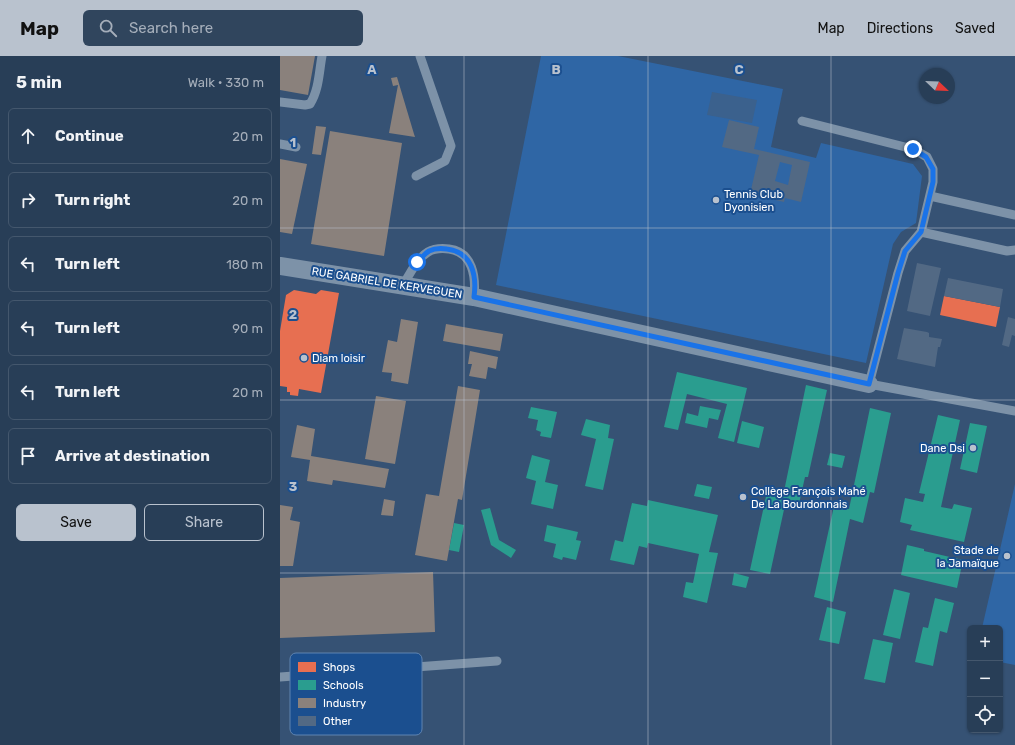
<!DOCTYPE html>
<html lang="en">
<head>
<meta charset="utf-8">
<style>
	:root { --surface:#283e57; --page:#30455d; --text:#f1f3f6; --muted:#a5aeba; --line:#44576d; --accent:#b9c2ce }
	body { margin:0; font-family:Rubik,sans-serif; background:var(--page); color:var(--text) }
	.controls { position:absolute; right:12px; bottom:12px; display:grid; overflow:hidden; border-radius:6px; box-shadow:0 1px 3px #0004 }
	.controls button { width:36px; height:36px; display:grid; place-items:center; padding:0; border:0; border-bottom:1px solid var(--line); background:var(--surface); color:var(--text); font:20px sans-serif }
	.compass { position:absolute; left:639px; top:12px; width:36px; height:36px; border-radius:50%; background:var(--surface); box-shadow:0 1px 3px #0004; rotate:113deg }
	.stop { position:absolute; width:12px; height:12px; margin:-9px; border:3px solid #1a73e8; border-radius:50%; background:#fff }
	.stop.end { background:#1a73e8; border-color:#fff; box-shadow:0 1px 4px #0008 }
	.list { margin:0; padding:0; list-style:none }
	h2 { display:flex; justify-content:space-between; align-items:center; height:52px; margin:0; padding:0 16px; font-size:17px }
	h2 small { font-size:13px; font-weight:400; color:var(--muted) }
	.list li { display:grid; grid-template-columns:26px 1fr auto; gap:12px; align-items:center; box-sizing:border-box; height:56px; margin:0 8px 8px; padding:0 8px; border:1px solid var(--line); border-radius:6px }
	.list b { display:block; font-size:15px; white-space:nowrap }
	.list em { font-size:13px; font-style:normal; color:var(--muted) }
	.actions { display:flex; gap:8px; padding:12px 16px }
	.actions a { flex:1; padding:9px 0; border:1px solid var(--accent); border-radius:6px; text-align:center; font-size:14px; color:var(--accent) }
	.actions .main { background:var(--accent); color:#111 }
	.icon { flex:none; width:22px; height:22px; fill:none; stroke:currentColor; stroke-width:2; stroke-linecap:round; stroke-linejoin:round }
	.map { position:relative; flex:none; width:735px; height:689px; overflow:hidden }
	header { display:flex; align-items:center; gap:24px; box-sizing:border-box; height:56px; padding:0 20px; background:var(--accent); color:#111 }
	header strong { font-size:19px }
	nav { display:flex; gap:22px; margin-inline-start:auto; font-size:14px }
	.search { width:280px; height:36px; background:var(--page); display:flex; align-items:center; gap:10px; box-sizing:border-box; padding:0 14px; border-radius:6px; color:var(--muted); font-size:15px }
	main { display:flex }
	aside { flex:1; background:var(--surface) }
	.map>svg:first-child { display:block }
	.green { fill:#2f66a5 }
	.water { fill:#3b618d }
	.shops { fill:#e76f51 }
	.schools { fill:#2a9d8f }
	.industry { fill:#8a817c }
	.building { fill:#526984; fill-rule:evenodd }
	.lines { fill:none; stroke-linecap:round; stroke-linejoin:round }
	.service { stroke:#7d92a8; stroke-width:9 }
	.minor { stroke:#7d92a8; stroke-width:18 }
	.route { stroke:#1a73e8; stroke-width:5 }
	.grid { fill:none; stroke:#b9c2ce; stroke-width:1; stroke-opacity:0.55 }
	.poi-dot { fill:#b9c2ce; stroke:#1b4f8f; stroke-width:1.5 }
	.labels { text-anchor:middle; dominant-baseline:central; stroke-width:4; stroke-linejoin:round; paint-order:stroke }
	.poi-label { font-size:11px; fill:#fff; stroke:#1b4f8f; text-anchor:start }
	.street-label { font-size:11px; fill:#fff; stroke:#1b4f8f }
	.key { fill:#1b4f8f; stroke:#5f84b1; stroke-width:1 }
	.key-label { font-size:11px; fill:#fff }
	.grid-label { font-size:13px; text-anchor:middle; font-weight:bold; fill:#b9c2ce; stroke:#1b4f8f; stroke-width:4; stroke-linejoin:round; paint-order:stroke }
</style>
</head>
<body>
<header>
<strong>Map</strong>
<div class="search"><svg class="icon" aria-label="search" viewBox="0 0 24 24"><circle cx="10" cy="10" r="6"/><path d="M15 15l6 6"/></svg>Search here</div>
<nav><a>Map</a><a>Directions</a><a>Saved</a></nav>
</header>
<main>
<aside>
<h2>5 min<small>Walk · 330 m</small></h2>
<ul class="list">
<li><svg class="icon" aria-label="ahead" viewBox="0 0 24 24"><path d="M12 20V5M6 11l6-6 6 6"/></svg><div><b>Continue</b></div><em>20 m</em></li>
<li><svg class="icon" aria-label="right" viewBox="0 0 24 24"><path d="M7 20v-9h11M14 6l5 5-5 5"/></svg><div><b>Turn right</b></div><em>20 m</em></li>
<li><svg class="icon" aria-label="left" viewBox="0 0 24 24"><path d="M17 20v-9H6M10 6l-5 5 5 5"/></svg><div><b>Turn left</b></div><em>180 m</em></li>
<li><svg class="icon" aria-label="left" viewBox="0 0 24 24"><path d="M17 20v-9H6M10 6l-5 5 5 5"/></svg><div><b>Turn left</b></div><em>90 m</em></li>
<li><svg class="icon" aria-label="left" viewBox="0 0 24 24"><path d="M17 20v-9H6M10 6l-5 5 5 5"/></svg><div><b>Turn left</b></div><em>20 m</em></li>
<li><svg class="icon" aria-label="arrive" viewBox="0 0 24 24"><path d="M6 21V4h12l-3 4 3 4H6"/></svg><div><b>Arrive at destination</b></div></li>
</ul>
<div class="actions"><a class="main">Save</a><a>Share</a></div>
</aside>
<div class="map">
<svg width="735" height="689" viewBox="0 0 735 689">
	<rect width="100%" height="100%" fill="#365274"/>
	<!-- green -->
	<path class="green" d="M261,0H338L503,33L491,91L536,102L541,87L633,108L642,120L636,167L621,176L613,188L586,307L216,229Z
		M735,428V609L720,606V572H702Z"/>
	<!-- water -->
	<path class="water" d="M432,36L477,44L472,67L427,59Z"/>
	<!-- shops -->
	<path class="shops" d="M14,234L36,238L41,234L59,237L41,337L19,333L18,340L10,339V336H7V331L0,330V275L6,239Z
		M664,240L720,251L716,271L660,259Z"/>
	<!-- schools -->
	<path class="schools" d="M397,316L467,332L454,386L438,382L447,348L407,338L398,374L384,371Z
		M526,329L547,334L528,421H525L518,452L505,449L490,518L470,514L487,436L503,440Z
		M420,350L441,354L438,364L429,362L427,372L405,367L407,357L418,360Z
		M251,351L277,356L271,382L260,380L261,376L256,374L258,364L248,362Z
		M590,352L611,357L594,437L590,436L583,467L570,463L553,546L534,541L554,450L569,453Z
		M658,359L680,364L661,451L672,453L674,448L692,452L684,486L630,474L632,469L620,466L625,442L643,446L645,438L639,437Z
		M306,363L330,369L328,382L334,383L323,434L305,430L316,383L301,379Z
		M462,365L484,371L479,392L457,387Z
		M690,367L707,370L697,417L680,413Z
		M550,397L565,400L562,412L547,409Z
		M252,399L270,404L265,426L278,429L273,453L251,448L256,425L246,422Z
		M417,428L432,431L429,443L414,440Z
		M368,444L438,459L429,496L438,497L427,547L403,541L406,526L413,527L419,498L368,487L367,492L359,490L354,509L330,504L335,484L343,486L352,447L367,450Z
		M210,452L219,484L236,494L231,502L211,489L201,454Z
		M174,467L184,469L179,496L169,494Z
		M267,469L298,476L296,484L301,485L296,504L283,501L282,504L273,501L276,488L264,485Z
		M627,489L644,493V495L683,504L677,532L621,519Z
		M454,517L469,521L466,532L452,529Z
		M614,533L630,537L620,583L603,579Z
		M655,542L674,547L667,577L660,575L653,610L635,606L643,571L648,572Z
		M547,551L566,556L559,588L539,584Z
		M593,583L613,587L605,627L584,623Z"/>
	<!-- industry -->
	<path class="industry" d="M0,0H35L28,39L0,34Z
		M117,21L134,78L135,81L109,77L118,29L113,30L111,22Z
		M36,70L46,71L41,99L32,98Z
		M50,75L122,87L104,200L31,188Z
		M0,103L27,108L12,178L0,176Z
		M121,263L138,266L128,328L111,325L112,317L102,316L108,284L117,286Z
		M166,268L223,278L220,295L163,285Z
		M190,295L218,301L216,313L208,311L206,323L189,320L192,308H188Z
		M178,330L200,334L182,444L178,443L167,505L135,499L146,438L159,440Z
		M96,340L126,345L115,408L85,403Z
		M17,369L35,373L31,400L109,413L105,432L53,424L52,429L27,425L30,404L11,401Z
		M104,443L115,445L113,460L101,459Z
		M0,449L13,451L10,464L20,466L13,510H0Z
		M153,516L155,576L0,582V522Z"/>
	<!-- building -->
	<path class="building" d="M449,64L479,71L474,93L530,106L521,146L505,142L504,146L470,138L479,99L442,91ZM500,106L512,109L508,129L495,125Z
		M637,207L661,212L650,260L627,255Z
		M668,222L723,233L720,251L664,240Z
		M728,261L735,263V280L732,279L729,291L722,289Z
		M624,272L647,276L649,277V281L662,283L660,291H658L655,311L617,303Z"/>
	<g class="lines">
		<!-- service -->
		<path class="service" d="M0,46L25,49L30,48C39,34 39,16 42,0
			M522,65L633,93L647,101L653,113V126L641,176L625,195L618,217L589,328L735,355
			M0,88L16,91
			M136,120L165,105L171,90L140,0
			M650,140L735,159
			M641,176L727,195L735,194
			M122,230C130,219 136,203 148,196C155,192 161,192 169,193C193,196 196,221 194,241
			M0,621L217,605"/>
		<!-- minor -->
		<path class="minor" d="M0,210L194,241L589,328"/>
	</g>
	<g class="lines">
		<!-- route -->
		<path class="route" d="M137,206C141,203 144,198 149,195C155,192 160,192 167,193C192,196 197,219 194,241L589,328L618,217L625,195L641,176L653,126V113L646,101L633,93"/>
	</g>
	<!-- grid -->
	<path class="grid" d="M184,0V689M368,0V689M551,0V689M0,172H735M0,344H735M0,517H735"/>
	<!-- markers -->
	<g class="poi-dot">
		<circle cx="436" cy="144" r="4"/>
		<circle cx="24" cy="302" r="4"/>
		<circle cx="693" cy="392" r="4"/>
		<circle cx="463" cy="441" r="4"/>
		<circle cx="727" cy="500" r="4"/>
	</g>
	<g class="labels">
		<!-- poi labels -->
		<g class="poi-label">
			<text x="444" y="138">Tennis Club<tspan x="444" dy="13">Dyonisien</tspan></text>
			<text x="32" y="302">Diam loisir</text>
			<text x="685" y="392" text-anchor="end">Dane Dsi</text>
			<text x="471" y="435">Collège François Mahé<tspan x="471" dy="13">De La Bourdonnais</tspan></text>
			<text x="719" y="494" text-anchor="end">Stade de<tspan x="719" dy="13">la Jamaïque</tspan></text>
		</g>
		<!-- street labels -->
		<g class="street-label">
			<text transform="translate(107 227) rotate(9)">RUE GABRIEL DE KERVEGUEN</text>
		</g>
	</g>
	<!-- legend -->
	<rect x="10" y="597" width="132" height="82" rx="6" class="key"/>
	<rect x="18" y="606" width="18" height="10" fill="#e76f51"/>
	<rect x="18" y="624" width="18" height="10" fill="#2a9d8f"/>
	<rect x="18" y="642" width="18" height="10" fill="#8a817c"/>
	<rect x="18" y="660" width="18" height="10" fill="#526984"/>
	<g class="key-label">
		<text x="43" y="615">Shops</text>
		<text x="43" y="633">Schools</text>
		<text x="43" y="651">Industry</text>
		<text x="43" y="669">Other</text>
	</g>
	<g class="grid-label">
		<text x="92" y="18">A</text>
		<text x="276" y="18">B</text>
		<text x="459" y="18">C</text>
		<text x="13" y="91">1</text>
		<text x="13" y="263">2</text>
		<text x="13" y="435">3</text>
	</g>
</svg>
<div class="controls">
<button>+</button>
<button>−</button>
<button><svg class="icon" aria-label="locate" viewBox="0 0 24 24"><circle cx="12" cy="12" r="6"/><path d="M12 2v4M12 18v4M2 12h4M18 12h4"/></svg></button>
</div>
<svg class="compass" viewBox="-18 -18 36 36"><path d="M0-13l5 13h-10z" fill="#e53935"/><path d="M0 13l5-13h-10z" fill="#a5aeba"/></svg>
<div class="stop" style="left:137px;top:206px"></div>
<div class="stop end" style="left:633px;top:93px"></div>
</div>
</main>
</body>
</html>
